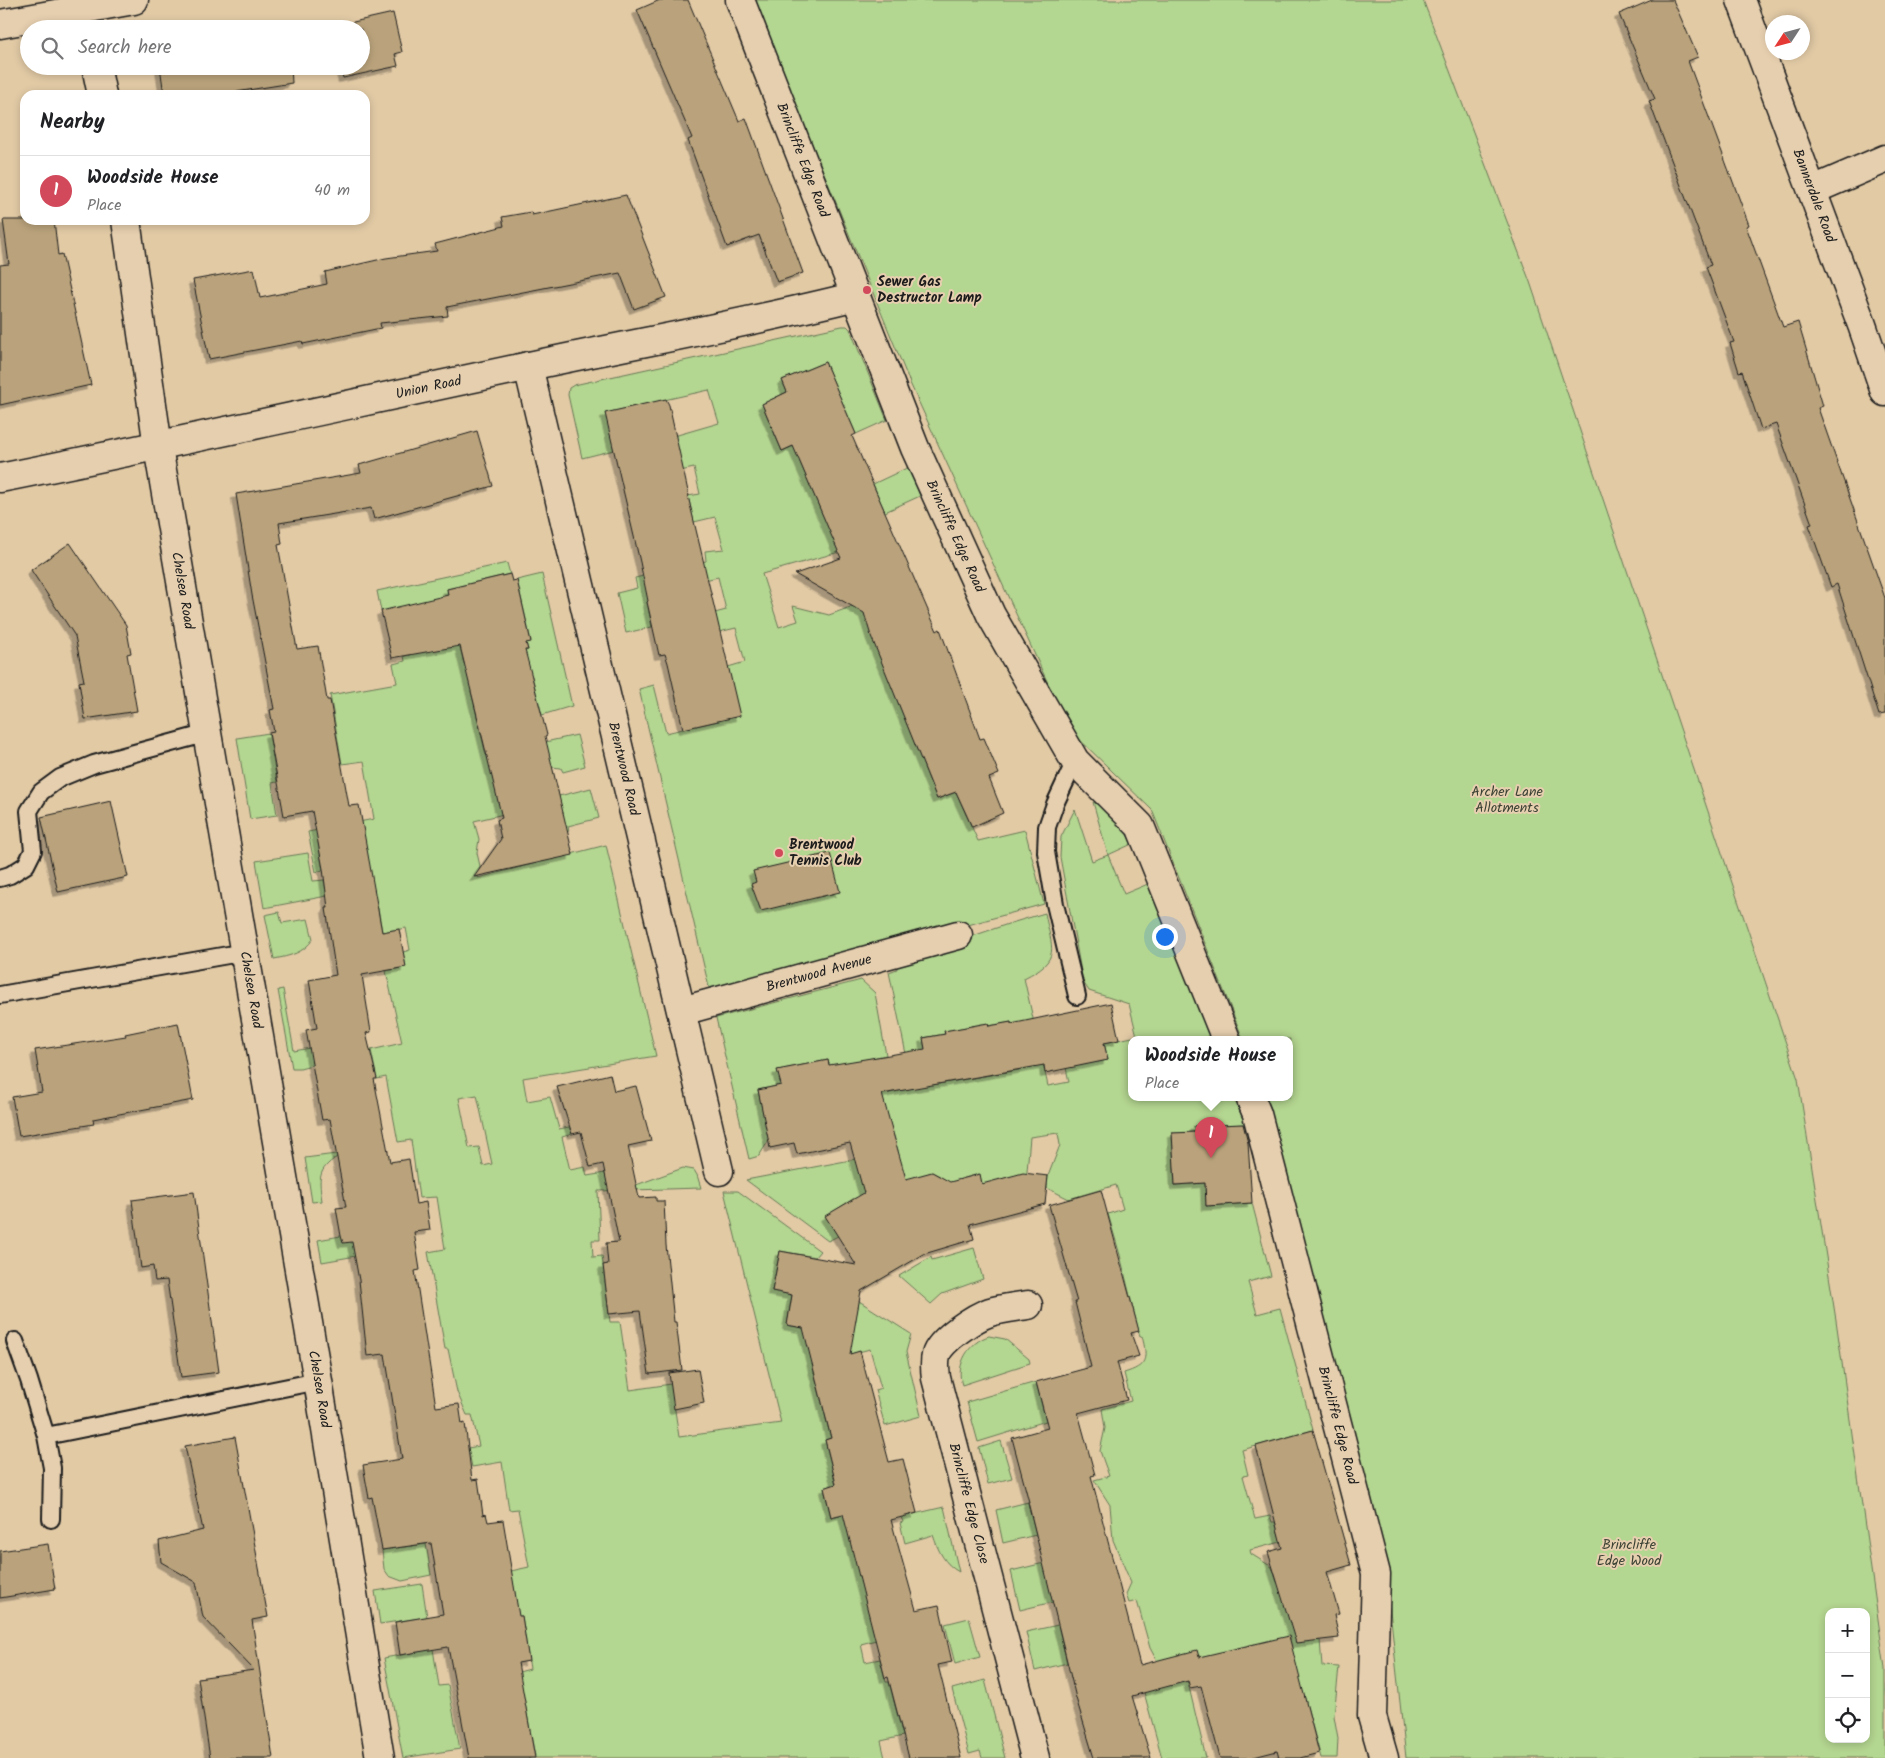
<!DOCTYPE html>
<html lang="en">
<head>
<meta charset="utf-8">
<style>
	:root { --surface:#fff; --page:#f6f6f6; --text:#202124; --muted:#757577; --line:#e0e0e0; --accent:#d1495b }
	body { margin:0; font-family:Kalam,sans-serif; background:var(--page); color:var(--text) }
	.controls { position:absolute; right:15px; bottom:15px; display:grid; overflow:hidden; border-radius:10px; box-shadow:0 2px 8px #0003 }
	.controls button { width:45px; height:45px; display:grid; place-items:center; padding:0; border:0; border-bottom:1px solid var(--line); background:var(--surface); color:var(--text); font:25px sans-serif }
	.compass { position:absolute; left:1765px; top:15px; width:45px; height:45px; border-radius:50%; background:var(--surface); box-shadow:0 2px 8px #0003; rotate:234deg }
	.you { position:absolute; left:1164px; top:936px; width:18px; height:18px; margin:-12px; border:4px solid #fff; border-radius:50%; background:#1a73e8; box-shadow:0 0 0 8px #1a73e833 }
	.badge { display:grid; place-items:center; width:32px; height:32px; border-radius:50%; background:var(--accent); color:#fff; font-size:16px; font-weight:700 }
	.pin { position:absolute; translate:-50% -41px; filter:drop-shadow(0 1px 2px #0008) }
	.pin::after { content:''; position:absolute; top:26px; width:18px; height:15px; background:inherit; clip-path:polygon(0 0,100% 0,50% 100%) }
	.popup { position:absolute; left:1128px; top:1036px; width:165px; height:65px; box-sizing:border-box; display:grid; place-content:center; border-radius:10px; background:var(--surface); filter:drop-shadow(0 1px 4px #0005); font-size:16px; white-space:nowrap; color:var(--muted) }
	.popup b { font-size:19px; color:var(--text) }
	.popup::after { content:''; position:absolute; left:50%; top:100%; margin-left:-10px; border:10px solid transparent; border-top-color:var(--surface) }
	.list { margin:0; padding:0; list-style:none }
	h2 { display:flex; justify-content:space-between; align-items:center; height:65px; margin:0; padding:0 20px; font-size:21px }
	h2 small { font-size:16px; font-weight:400; color:var(--muted) }
	.list li { display:grid; grid-template-columns:32px 1fr auto; gap:15px; align-items:center; box-sizing:border-box; height:70px; padding:0 20px; border-top:1px solid var(--line) }
	.list b { display:block; font-size:19px; white-space:nowrap }
	.list p { margin:0; font-size:16px; white-space:nowrap; color:var(--muted) }
	.list em { font-size:16px; font-style:normal; color:var(--muted) }
	.icon { flex:none; width:28px; height:28px; fill:none; stroke:currentColor; stroke-width:2; stroke-linecap:round; stroke-linejoin:round }
	.map { position:relative; flex:none; width:1885px; height:1758px; overflow:hidden }
	.search { position:absolute; background:var(--surface); box-shadow:0 2px 8px #0003; left:20px; top:20px; width:350px; height:55px; display:flex; align-items:center; gap:12px; box-sizing:border-box; padding:0 18px; border-radius:28px; color:var(--muted); font-size:19px }
	.panel { position:absolute; background:var(--surface); box-shadow:0 2px 8px #0003; left:20px; top:90px; width:350px; height:135px; border-radius:15px }
	.map>svg:first-child { display:block }
	.green { fill:#b3d690; stroke:#687956; fill-rule:evenodd }
	.building { fill:#baa37b; stroke:#1c1c1c; filter:url(#shadow) }
	.lines { fill:none; stroke-linecap:round; stroke-linejoin:round }
	.service-casing { stroke:#1c1c1c; stroke-width:20 }
	.minor-casing { stroke:#1c1c1c; stroke-width:31 }
	.service { stroke:#e6cfaf; stroke-width:16 }
	.minor { stroke:#e6cfaf; stroke-width:28 }
	.poi-dot { fill:#d1495b; stroke:#e6cfaf; stroke-width:2 }
	.labels { text-anchor:middle; dominant-baseline:central; stroke-width:4; stroke-linejoin:round; paint-order:stroke }
	.street-label { font-size:14px; fill:#1c1c1c; stroke:#e6cfaf }
	.poi-label { font-size:14px; font-weight:bold; fill:#1c1c1c; stroke:#e6cfaf; text-anchor:start }
	.park-label { font-size:14px; fill:#3a4133; stroke:#e6cfaf }
</style>
</head>
<body>
<div class="map">
<svg width="1885" height="1758" viewBox="0 0 1885 1758">
	<defs>
		<filter id="shadow"><feDropShadow dx="-4.5" dy="4.5" stdDeviation="0" flood-color="#0004"/></filter>
	</defs>
	<rect width="100%" height="100%" fill="#e2caa5"/>
	<filter id="ink" filterUnits="userSpaceOnUse"><feTurbulence type="fractalNoise" baseFrequency=".02" numOctaves="2"/><feDisplacementMap in="SourceGraphic" scale="10" xChannelSelector="R" yChannelSelector="G"/><feConvolveMatrix kernelMatrix="1 2 1 2 8 2 1 2 1" color-interpolation-filters="sRGB"/></filter>
	<g filter="url(#ink)">
		<!-- green -->
		<path class="green" d="M753,0H1423L1530,282L1798,1079L1836,1320L1885,1669V1758H1406L1385,1564L1270,1110L1265,1097H1290V1039H1243L1152,810L1075,735L1051,690L910,383ZM1829,1612H1866V1739H1829Z
			M842,326H847L850,329L887,420L856,434L825,362L782,380L787,392L762,404L782,451L808,440L800,462L839,552L762,574L779,627L798,621L793,606L829,615L861,603L879,654L937,799L956,792L978,841L1025,830L1044,904L711,996L639,689L654,685L666,733L739,716L728,667L745,662L736,628L719,632L715,613L726,610L718,577L650,592L651,601L647,602L652,627L626,633L617,593L637,588L635,578L706,561L705,551L724,549L715,517L694,522L688,496L700,494L694,468L676,472L674,436L719,423L709,390L606,413L614,450L582,458L568,395L569,388L574,385Z
			M909,467L920,496L885,512L873,484Z
			M507,563L510,574L447,589L464,664L528,650L526,643L531,641L517,580L542,574L572,706L542,715L532,676L471,691L486,755L577,735L585,766L563,772L561,768L552,767L551,764L559,796L591,788L599,818L568,826L569,831L549,836L542,805L474,821L479,839L477,853L480,866L478,878L606,845L656,1056L523,1078L527,1101L550,1097L559,1129L569,1127L572,1134L562,1137L570,1170L585,1167L587,1176L605,1173L609,1190L636,1185L683,1168L694,1170L697,1175L701,1188L598,1191L600,1240H592L593,1257L602,1256L610,1322H620L630,1390L671,1384L679,1437L781,1423L724,1191H738L820,1251L815,1257L780,1251L772,1291L792,1295L787,1325L852,1337L859,1301L911,1334L906,1352L921,1416L885,1426L875,1390L881,1388L870,1349L812,1364L831,1438L825,1440L836,1484L824,1488L831,1517L844,1514L876,1640L861,1644L865,1662L880,1659L886,1682H889L903,1736L881,1741L885,1758H528L535,1756L519,1672L530,1669L522,1616L504,1618L516,1600L511,1571L529,1567L518,1509L509,1510L502,1462L472,1467L468,1448L479,1446L472,1415H467L457,1392L448,1349H445L428,1252L445,1249L437,1197L419,1198L411,1140L398,1142L386,1077L377,1079L371,1050L402,1043L386,971L406,967L403,952L410,950L406,928L382,932L378,908L364,911L351,837L318,842L323,870L316,872L308,832L374,819L364,761L342,764L330,695L397,683L393,664L405,661L404,656L411,655L401,611H381L377,591ZM477,1095L492,1164L483,1166L479,1147L469,1148L459,1098Z
			M269,733L277,782L272,783L277,815L250,819L237,738Z
			M1093,802C1114,813 1121,823 1132,844L1108,855L1124,894L1148,884L1214,1039H1132V1097H1237L1247,1124L1195,1126V1132L1172,1133L1175,1185L1205,1183L1206,1206L1252,1203L1271,1276L1248,1282L1257,1314L1280,1308L1313,1430L1242,1450L1248,1475L1243,1476L1255,1519L1270,1516L1272,1522H1275L1281,1542L1250,1550L1251,1554L1272,1567L1277,1582L1295,1576L1320,1640L1322,1666L1339,1667L1334,1716L1338,1738L1337,1758H1321L1302,1688L1255,1644L1238,1648L1239,1655L1206,1685L1199,1655L1182,1658L1206,1758H1162L1137,1667L1157,1661L1150,1648L1137,1601L1129,1603L1126,1594L1131,1583L1113,1540L1110,1505L1094,1480L1109,1476L1100,1451L1105,1428L1102,1409L1131,1401L1124,1373C1147,1366 1148,1359 1142,1336L1140,1337L1120,1255L1108,1214L1123,1209L1116,1185L1069,1199L1047,1188L1048,1176L1060,1145L1058,1133L1030,1137L1026,1183L1009,1177L983,1185L979,1174L958,1180L944,1190L940,1176L932,1172L923,1175L853,1199L826,1216L838,1236L828,1241L746,1180L898,1151L892,1129L849,1141L880,1095L913,1088L889,972L897,969L896,962L1011,923L1045,913C1052,950 1062,959 1024,978L1048,1086L1069,1082L1066,1068L1108,1060L1104,1043L1137,1036L1129,1004L1089,991L1083,982L1060,857L1061,837L1075,809L1092,861L1108,855ZM1011,1022L1019,1070L932,1085L923,1038L945,1034V1031L988,1023L989,1026Z
			M308,853L313,881L324,880L327,896L264,908L256,861Z
			M279,912L282,923L308,919L313,939C304,953 290,956 274,959L265,915Z
			M861,980L875,993L886,1055L830,1067L828,1060L778,1070L781,1085L758,1090L769,1140L759,1156L749,1159L716,1018Z
			M283,989L294,1051L321,1046L323,1062L300,1068H292L278,990Z
			M336,1154L337,1157C317,1170 319,1179 322,1201L312,1202L305,1158Z
			M369,1231L373,1253L322,1262L318,1240Z
			M974,1248L983,1279L942,1294L931,1304L899,1276L931,1257L932,1260Z
			M989,1336L1005,1339L1029,1359L1030,1363L962,1385C955,1364 969,1342 989,1336Z
			M1036,1382L1046,1421L978,1442L967,1402Z
			M1001,1441L1012,1478L988,1484L979,1448Z
			M1028,1502L1036,1535L1003,1543L996,1510Z
			M944,1507L959,1572C944,1564 938,1550 933,1535L905,1543L900,1523L903,1522L901,1517Z
			M426,1544L431,1575L402,1581L389,1576L384,1569L382,1550Z
			M1044,1563L1053,1602L1020,1610L1011,1571Z
			M422,1584L427,1617L380,1624L375,1591Z
			M969,1618L980,1657L955,1664L945,1624Z
			M1058,1625L1067,1663L1035,1671L1026,1632Z
			M433,1649L439,1686L448,1685L460,1749L403,1758L384,1658Z
			M985,1680L1005,1758H982L980,1751L969,1754L952,1689Z"/>
		<!-- building -->
		<path class="building" d="M660,0H688L739,121L746,118L803,273L777,282L759,235L727,247L688,140L692,138L637,10Z
			M1652,0H1673L1698,57L1688,61L1749,225L1746,226L1783,327L1798,322L1823,406L1818,408L1885,598V714L1879,715L1837,584L1831,587L1809,525L1812,524L1776,424L1761,429L1742,371L1739,372L1730,343L1734,342L1706,267L1711,265L1649,101L1655,99L1619,14Z
			M393,13L402,52L395,54L398,66L343,78L340,66H361V29H332L331,27Z
			M160,66H291L292,83L217,95H164Z
			M626,195L666,297L634,309L620,273L447,307L448,316L380,323L381,328L303,344L302,341L209,359L193,280L254,269L260,298L327,284L325,272L386,258L437,251L435,244L504,226L502,217L531,212L532,215Z
			M3,220H54L58,255L62,254L91,385L0,405V265L9,264Z
			M825,362L856,434L852,436L885,512L937,631L940,629L980,739L984,738L999,774L989,778L1003,813L972,827L956,792L937,799L871,636L864,613L795,574L841,558L793,446L782,451L762,404L787,392L782,380Z
			M666,399L669,405L689,496H688L740,716L683,729L668,663L665,654L659,655L647,602L648,601L640,562L605,413Z
			M477,431L493,486L374,519L371,508L279,523L282,544L278,545L297,649L318,646L327,700H330L349,806L359,805L382,932L399,929L406,967L362,975L371,1032L366,1033L377,1079H374L390,1162L409,1159L416,1204L426,1202L430,1230L414,1232L420,1270L415,1271L436,1407L459,1404L462,1424L465,1423L472,1480L478,1479L483,1515L486,1514L488,1522L503,1520L519,1616H522L529,1661L518,1663L535,1758H469L448,1647L400,1655L395,1622L443,1614L431,1543L382,1550L372,1497L369,1498L366,1482L363,1465L402,1459L385,1354L367,1356L359,1280L352,1242L343,1243L341,1236L336,1208L346,1207L330,1119L322,1120L306,1030L317,1028L309,980L336,975L326,908H328L323,869L312,811L284,816L269,733L274,732L270,710L274,709L252,595L236,494L361,473L359,465Z
			M70,543L126,625L131,653L127,654L137,711L85,719L79,682L84,681L75,636L31,570Z
			M510,574L512,581L517,580L531,642L526,643L528,650H525L547,735L545,736L573,855L474,877L501,839L497,820L502,818L460,646L392,658L381,611L448,595L447,589Z
			M111,801L128,877L58,892L41,817Z
			M830,853L840,892L761,911L751,884L756,882L753,871Z
			M1111,1003L1119,1040L1104,1043L1108,1060L1045,1073L1044,1065L882,1094L906,1179L932,1172L950,1182L980,1174L982,1184L1023,1173L1048,1176L1045,1204L970,1224L974,1239L924,1254L861,1291L850,1354L860,1351L889,1462L903,1459L917,1513L891,1520L916,1610L939,1605L952,1662L938,1665L961,1758H909L888,1677L885,1678L843,1514L831,1517L824,1488L836,1484L825,1440L831,1438L803,1328L787,1325L792,1295L772,1291L780,1251L856,1265L825,1216L864,1193L850,1143L797,1154L794,1143L770,1148L758,1090L781,1085L777,1070L828,1060L829,1065L925,1049L923,1038L945,1034L944,1031L988,1023L989,1026L1011,1022V1024Z
			M178,1023L193,1100L93,1119L94,1124L19,1136L12,1097L42,1092L35,1050L126,1036L125,1034Z
			M610,1074L614,1091L636,1086L651,1141L628,1146L639,1198L656,1197V1201H664L666,1245L674,1322H676L682,1370L649,1374L640,1311L609,1314L603,1265L608,1264L606,1243L619,1242L603,1164L590,1167L581,1132L572,1134L557,1087Z
			M1243,1124L1248,1143L1252,1203L1206,1206L1205,1183L1175,1185L1172,1133L1195,1132L1194,1126Z
			M1101,1190L1139,1331L1131,1333L1139,1356L1117,1362L1127,1400L1078,1413L1095,1475L1091,1476L1140,1665L1197,1650L1199,1657L1289,1636L1319,1753L1300,1758H1279L1277,1751L1250,1758H1220L1201,1686L1190,1688L1188,1681L1132,1696L1151,1758H1094L1076,1698L1028,1502H1029L1012,1438L1048,1428L1036,1382L1091,1367L1075,1302H1077L1049,1205Z
			M194,1192L219,1372L181,1377L167,1280L155,1281L153,1266L141,1268L132,1200Z
			M698,1369L704,1403L674,1409L669,1373Z
			M1313,1430L1351,1565L1327,1572L1339,1614L1334,1615L1339,1638L1296,1643L1268,1552L1282,1548L1256,1446Z
			M235,1437L268,1617L252,1620L273,1758H210L198,1678L254,1670L203,1617L196,1582L161,1562L159,1541L203,1530L185,1446Z
			M48,1544L55,1589L0,1598V1551Z"/>
		<g class="lines">
			<defs>
				<path id="service" d="M1075,761L1055,804L1047,827L1046,852L1055,904L1077,996
					M0,878L10,875L26,865L33,851L29,811L41,792L60,778L94,764L208,733
					M0,995L245,952
					M15,1341L29,1380L46,1436L52,1468L51,1519
					M46,1436L318,1381"/>
				<g id="minor">
					<path id="s1" d="M740,0L915,448L991,615L1075,761L1140,826L1226,1039"/>
					<path id="s2" d="M1741,0L1862,325L1885,392"/>
					<path d="M0,24L134,0"/>
					<path d="M96,66L102,95"/>
					<path d="M1813,190L1885,159"/>
					<path id="s3" d="M126,220L158,447L318,1381L380,1758"/>
					<path id="s4" d="M528,366L719,1171"/>
					<path id="s5" d="M0,478C175,443 350,404 525,367C635,343 746,324 856,296"/>
					<path id="s6" d="M682,1011L958,935"/>
					<path id="s7" d="M1250,1097L1257,1114L1376,1574L1372,1716L1384,1758"/>
					<path id="s8" d="M1028,1305C1016,1307 1002,1308 990,1312C975,1317 940,1340 936,1355C934,1363 935,1370 936,1378L1035,1758"/>
				</g>
			</defs>
			<!-- service casing -->
			<use href="#service" class="service-casing"/>
			<!-- minor casing -->
			<use href="#minor" class="minor-casing"/>
			<!-- service -->
			<use href="#service" class="service"/>
			<!-- minor -->
			<use href="#minor" class="minor"/>
		</g>
	</g>
	<!-- markers -->
	<g class="poi-dot">
		<circle cx="867" cy="290" r="5"/>
		<circle cx="779" cy="853" r="5"/>
	</g>
	<g class="labels">
		<!-- street labels -->
		<g class="street-label">
			<text stroke="none"><textPath href="#s1" startOffset="172">Brincliffe Edge Road</textPath></text>
			<text stroke="none"><textPath href="#s2" startOffset="209">Bannerdale Road</textPath></text>
			<text stroke="none"><textPath href="#s5" startOffset="438">Union Road</textPath></text>
			<text stroke="none"><textPath href="#s1" startOffset="578">Brincliffe Edge Road</textPath></text>
			<text stroke="none"><textPath href="#s3" startOffset="375">Chelsea Road</textPath></text>
			<text stroke="none"><textPath href="#s4" startOffset="414">Brentwood Road</textPath></text>
			<text stroke="none"><textPath href="#s6" startOffset="142">Brentwood Avenue</textPath></text>
			<text stroke="none"><textPath href="#s3" startOffset="780">Chelsea Road</textPath></text>
			<text stroke="none"><textPath href="#s3" startOffset="1185">Chelsea Road</textPath></text>
			<text stroke="none"><textPath href="#s7" startOffset="340">Brincliffe Edge Road</textPath></text>
			<text stroke="none"><textPath href="#s8" startOffset="262">Brincliffe Edge Close</textPath></text>
		</g>
		<!-- poi labels -->
		<g class="poi-label">
			<text x="877" y="282">Sewer Gas<tspan x="877" dy="16">Destructor Lamp</tspan></text>
			<text x="789" y="845">Brentwood<tspan x="789" dy="16">Tennis Club</tspan></text>
		</g>
		<!-- park labels -->
		<g class="park-label">
			<text x="1507" y="792">Archer Lane<tspan x="1507" dy="16">Allotments</tspan></text>
			<text x="1629" y="1545">Brincliffe<tspan x="1629" dy="16">Edge Wood</tspan></text>
		</g>
	</g>
</svg>
<div class="controls">
<button>+</button>
<button>−</button>
<button><svg class="icon" aria-label="locate" viewBox="0 0 24 24"><circle cx="12" cy="12" r="6"/><path d="M12 2v4M12 18v4M2 12h4M18 12h4"/></svg></button>
</div>
<svg class="compass" viewBox="-18 -18 36 36"><path d="M0-13l5 13h-10z" fill="#e53935"/><path d="M0 13l5-13h-10z" fill="#757577"/></svg>
<div class="you"></div>
<div class="pin badge" style="left:1211px;top:1158px">1</div>
<div class="popup"><b>Woodside House</b>Place</div>
<div class="search"><svg class="icon" aria-label="search" viewBox="0 0 24 24"><circle cx="10" cy="10" r="6"/><path d="M15 15l6 6"/></svg>Search here</div>
<section class="panel">
<h2>Nearby<small></small></h2>
<ul class="list">
<li><span class="badge">1</span><div><b>Woodside House</b><p>Place</p></div><em>40 m</em></li>
</ul>
</section>
</div>
</body>
</html>
